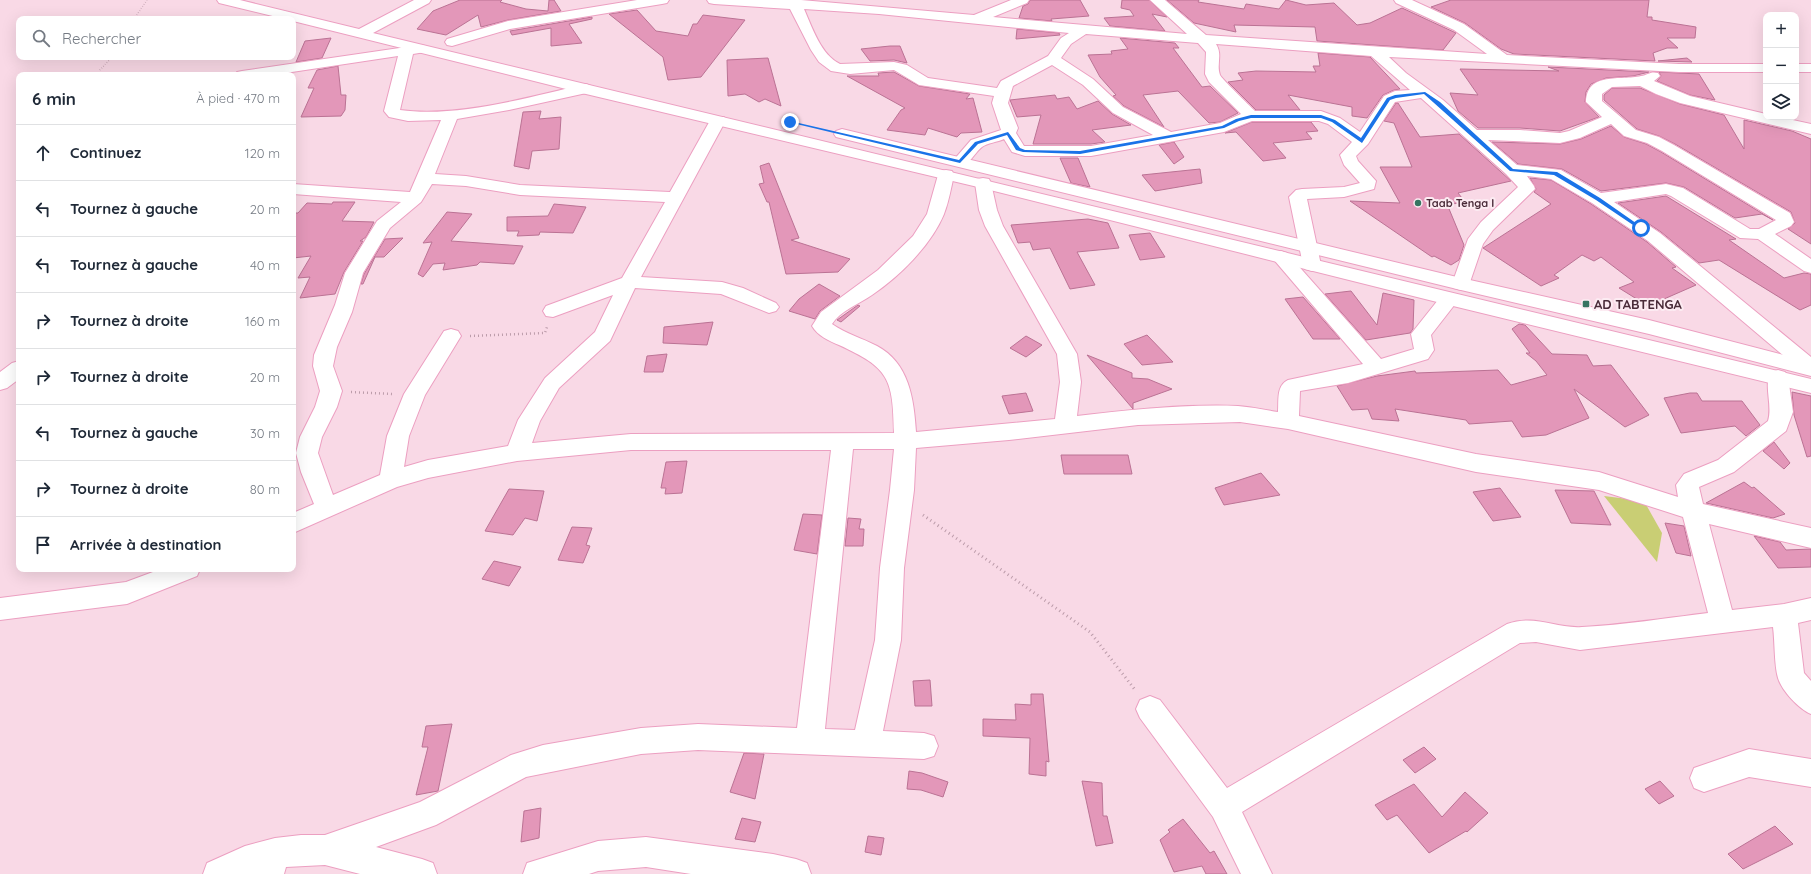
<!DOCTYPE html>
<html lang="fr">
<head>
<meta charset="utf-8">
<style>
	:root { --surface:#fff; --page:#f2f2f3; --text:#1f2937; --muted:#747a83; --line:#e0e1e3 }
	body { margin:0; font-family:Quicksand,sans-serif; background:var(--page); color:var(--text) }
	.controls { position:absolute; right:12px; top:12px; display:grid; overflow:hidden; border-radius:8px; box-shadow:0 4px 16px #0002 }
	.controls button { width:36px; height:36px; display:grid; place-items:center; padding:0; border:0; border-bottom:1px solid var(--line); background:var(--surface); color:var(--text); font:20px sans-serif }
	.stop { position:absolute; width:12px; height:12px; margin:-9px; border:3px solid #1a73e8; border-radius:50%; background:#fff }
	.stop.end { background:#1a73e8; border-color:#fff; box-shadow:0 1px 4px #0008 }
	.list { margin:0; padding:0; list-style:none }
	h2 { display:flex; justify-content:space-between; align-items:center; height:52px; margin:0; padding:0 16px; font-size:17px }
	h2 small { font-size:13px; font-weight:400; color:var(--muted) }
	.list li { display:grid; grid-template-columns:26px 1fr auto; gap:12px; align-items:center; box-sizing:border-box; height:56px; padding:0 16px; border-top:1px solid var(--line) }
	.list b { display:block; font-size:15px; white-space:nowrap }
	.list em { font-size:13px; font-style:normal; color:var(--muted) }
	.icon { flex:none; width:22px; height:22px; fill:none; stroke:currentColor; stroke-width:2; stroke-linecap:round; stroke-linejoin:round }
	.map { position:relative; flex:none; width:1811px; height:874px; overflow:hidden }
	.search { position:absolute; background:var(--surface); box-shadow:0 4px 16px #0002; left:16px; top:16px; width:280px; height:44px; display:flex; align-items:center; gap:10px; box-sizing:border-box; padding:0 14px; border-radius:8px; color:var(--muted); font-size:15px }
	.panel { position:absolute; background:var(--surface); box-shadow:0 4px 16px #0002; left:16px; top:72px; width:280px; height:500px; border-radius:8px }
	.map>svg:first-child { display:block }
	.green { fill:#c9ce74 }
	.building { fill:#e397b9; stroke:#bb7294 }
	.lines { fill:none; stroke-linecap:round; stroke-linejoin:round }
	.street-casing { stroke:#ec9fc1; stroke-width:2 }
	.secondary-casing { stroke:#ec9fc1; stroke-width:2 }
	.path-far2 { stroke:#bc9caa; stroke-width:1.5; stroke-dasharray:0.5 2; stroke-linecap:butt }
	.path-far1 { stroke:#bc9caa; stroke-width:2.5; stroke-dasharray:1 3; stroke-linecap:butt }
	.path { stroke:#bc9caa; stroke-width:3; stroke-dasharray:1 3.5; stroke-linecap:butt }
	.street { fill:#fff; fill-rule:evenodd }
	.secondary { fill:#fff; fill-rule:evenodd }
	.route { fill:#1a73e8 }
	.poi-dot { fill:#367562; stroke:#fcebf2; stroke-width:1.5 }
	.labels { text-anchor:middle; dominant-baseline:central; stroke-width:4; stroke-linejoin:round; paint-order:stroke }
	.far-poi-label { font-size:11px; font-weight:bold; fill:#4a2b39; stroke:#fcebf2; text-anchor:start }
	.poi-label { font-size:13px; font-weight:bold; fill:#4a2b39; stroke:#fcebf2; text-anchor:start }
</style>
</head>
<body>
<div class="map">
<svg width="1811" height="874" viewBox="0 0 1811 874">
	<rect width="100%" height="100%" fill="#f9d9e6"/>
	<!-- green -->
	<path class="green" d="M1604,496L1644,501L1662,533L1657,562Z"/>
	<!-- building -->
	<path class="building" d="M460,0H502L500,2L526,9L548,11L549,0H554L561,11L508,20L481,27L478,15L446,35L417,29L433,11Z
		M1030,0H1080L1089,16L1051,19L1052,21L1019,18L1023,6L1028,4Z
		M1122,0H1149L1167,17L1152,14L1165,31L1110,26L1104,18L1134,16L1130,10L1121,8Z
		M1167,0H1199L1198,2L1244,9L1246,4L1279,9L1286,0L1306,5L1334,3L1357,25L1370,23L1402,8L1456,33L1443,50L1317,41L1315,27L1234,25L1236,32L1194,23Z
		M1451,0H1649L1647,17H1652V20L1696,27L1695,38H1667L1678,48H1667L1653,53L1655,61L1514,54L1501,49L1465,23L1431,7Z
		M637,10L656,31L688,36L693,24H697L703,15L745,20L701,77L668,80L663,57L609,14Z
		M592,17V19L569,24L582,43L551,46V28L512,35L510,31Z
		M1017,29L1059,33L1060,35L1016,39Z
		M331,38L322,58L296,62L305,41Z
		M1120,38L1175,43L1179,48H1173L1202,87L1210,86L1238,113L1220,122L1209,123L1178,91L1143,95L1164,127L1124,106L1113,96L1116,95L1100,77L1088,55L1112,54L1111,51L1128,49Z
		M890,46H900L907,63L894,60L870,61L861,49Z
		M1318,53L1370,57L1400,89L1394,90L1383,95L1367,118L1352,116V107L1288,95L1300,110H1256L1228,82L1243,80L1238,73L1256,71L1316,72L1313,66H1320Z
		M768,58L781,106L765,99L759,102L745,94L728,96L727,60Z
		M1687,58L1692,62L1658,61Z
		M338,66L341,95H346L345,110L341,116L301,117L314,88H308L317,70Z
		M1548,67L1649,72L1633,76L1606,78L1591,84L1586,92L1585,102L1599,117L1560,131L1520,128H1478L1458,111L1450,93L1478,95L1460,69L1559,71Z
		M894,72L919,86L970,94L966,99L973,98L982,132L961,133L957,137L928,128L925,135L887,130L901,110L905,108L847,76H879L878,73Z
		M1659,72L1699,74L1715,100L1690,95L1657,81L1661,76Z
		M1612,88H1640L1680,104L1724,115L1744,149V120L1792,131L1811,139V244L1788,229L1795,223L1791,212L1675,144L1659,136L1637,129L1604,100V95Z
		M1055,95L1057,99L1069,97L1077,109L1098,101L1112,114L1131,125L1092,130L1105,142L1091,144H1033L1041,115L1017,117L1010,100Z
		M1396,103H1398L1420,137L1459,134L1511,181L1458,193L1466,203L1447,204L1464,245L1459,260L1451,265L1434,256L1432,257L1350,201L1400,203L1380,167H1412L1394,123L1384,121Z
		M541,111L539,119L561,117L559,149L532,151L529,169L514,166L523,112Z
		M1252,122H1311L1318,131L1306,132L1312,139L1273,143L1286,158L1263,161L1236,132L1225,133Z
		M1611,126L1624,137L1646,144L1661,152L1773,220L1762,214L1735,218L1684,187L1666,183L1601,191L1562,169L1518,164L1492,142L1560,144L1581,139Z
		M1174,142L1184,157L1174,164L1159,145Z
		M1060,158H1078L1090,187L1071,183Z
		M769,163L799,238L791,240L850,259L838,272L786,274L769,202H767L759,184L764,183L760,166Z
		M1200,169L1202,183L1155,191L1142,175Z
		M1530,178L1551,180L1591,204L1647,242L1676,267L1672,268L1696,285L1648,306L1619,288L1634,282L1601,257L1594,261L1582,255L1554,275L1559,278L1541,286L1483,248L1551,204L1534,192L1536,189Z
		M1666,196L1736,239L1729,240L1784,278L1804,273L1811,274V305L1800,310L1719,260L1699,263L1661,232L1618,203Z
		M333,202H355L342,221L374,222L366,237L360,241H363L344,272L335,294L300,298L310,277L298,278L311,256L293,258V213H298L307,203L332,204Z
		M554,204L586,207L573,233L540,232L539,235L517,236L519,231H507V217L548,216Z
		M447,212L472,214L451,241L523,246L514,264L480,262L477,265L443,270L445,263L433,264L423,277L418,274L432,242L423,243Z
		M1088,219L1108,223L1119,248L1077,252L1095,285L1070,289L1050,248L1033,250L1030,242L1018,243L1011,225Z
		M1150,233L1165,257L1140,260L1129,235Z
		M403,238L384,257H375L363,284H361L364,274L385,239Z
		M819,284L840,296L820,311L815,319L789,311L799,299Z
		M1351,291L1377,325L1383,293L1414,300L1413,329L1410,333L1366,340L1325,294Z
		M1303,297L1340,339H1313L1285,299Z
		M858,305L860,306L841,322L837,320Z
		M713,322L707,345L663,343L664,327Z
		M1519,324L1525,325L1552,354L1587,355L1593,366L1611,365L1649,415L1625,427L1574,389L1589,418L1546,435L1522,437L1512,421L1469,424L1466,420L1395,409L1399,421L1372,419L1368,409L1352,410L1337,386L1377,376L1415,371L1416,373L1498,370L1511,385L1547,375L1536,361L1526,353H1530L1512,329Z
		M1147,335L1173,362L1142,365L1124,344Z
		M1026,336L1042,345L1026,357L1010,348Z
		M667,354L663,372H644L647,356Z
		M1087,355L1132,373V378L1148,379L1172,389L1133,403V409Z
		M1792,392L1811,396V456L1807,457L1794,415Z
		M1026,393L1033,411L1009,414L1002,396Z
		M1690,393H1697L1702,401H1742L1760,425L1746,436L1735,426L1681,433L1664,398Z
		M1774,442L1790,463L1784,469L1763,451Z
		M1061,455H1128L1132,474H1064Z
		M687,461L682,493L665,494L666,488H661L666,462Z
		M1261,473L1280,495L1224,505L1215,488Z
		M1744,482L1752,488L1754,487L1785,514L1773,518L1706,503Z
		M1500,488L1521,517L1493,521L1473,492Z
		M509,489L544,491L537,521L525,518L513,535L485,531Z
		M1555,490L1594,491L1611,525L1571,523Z
		M803,514L822,515L817,554L794,550Z
		M848,518L861,519L859,529H864L863,546H845Z
		M1665,523L1684,526L1691,556L1676,553Z
		M572,527L592,528L586,545L590,546L583,563L558,560Z
		M1754,536L1780,542L1786,550L1811,549V567L1778,568Z
		M494,561L521,567L509,586L482,579Z
		M930,680L932,706H915L913,681Z
		M1031,694H1043L1049,762L1046,761V776L1029,774L1030,738L983,736V719L1016,720L1015,704L1031,705Z
		M452,724L438,791L416,795L428,747H422L426,726Z
		M1424,747L1436,759L1415,773L1403,760Z
		M744,753L764,754L755,799L730,792Z
		M909,771L922,773L948,782L943,797L921,790L907,789Z
		M1082,781L1102,783L1103,816H1107L1113,843L1096,846Z
		M1660,781L1674,796L1659,804L1645,789Z
		M1414,784L1442,817L1465,792L1488,813L1467,832L1466,831L1429,853L1397,815L1387,820L1375,805Z
		M541,808L539,838L521,842L524,811Z
		M742,818L761,822L755,842L735,839Z
		M1183,819L1210,853L1214,851L1227,874H1206L1202,866L1174,872L1160,840L1170,832L1168,830Z
		M1775,826L1793,844L1743,869L1728,854Z
		M868,836L884,838L881,855L865,852Z"/>
	<g class="lines">
		<defs>
			<path id="street" d="M637,0H669L667,3L662,4L510,29L452,46L447,45L445,42L447,39L508,21Z
				M707,0H801L974,15L1011,0H1029L1027,3L993,17L1187,34L1150,0H1165L1206,35L1487,54L1454,30L1396,3L1394,0H1412L1464,24L1507,55L1679,64H1766V72H1679L1389,57L1406,73L1443,100L1477,130H1520L1560,133L1569,131L1602,117L1586,102C1587,71 1621,81 1641,76C1648,75 1650,71 1658,73L1660,76L1654,81L1690,96L1766,114V117H1779L1811,124V134L1680,103L1656,94L1640,86L1612,87L1602,94V101L1636,130L1659,137L1674,145L1790,213L1794,222L1791,226L1775,234L1811,259V273L1804,271L1758,239L1740,238L1671,196L1666,194L1614,202L1660,233L1811,357V375L1804,373L1648,241L1592,203L1551,179L1527,176L1534,186L1535,189L1493,230L1483,244L1468,288L1461,290L1454,288L1452,284L1468,239L1481,222L1518,187L1506,174L1421,98L1395,102L1368,144L1356,156L1358,161L1376,181L1374,189L1344,197L1307,199L1321,265L1319,269L1312,271L1305,269L1303,265L1289,197L1296,190L1302,189L1344,187L1360,183L1344,165L1340,155L1352,142L1328,124L1319,121H1252L1224,132L1091,156H1025L1012,152L1004,139C998,142 987,143 982,147C972,155 969,169 954,165L952,162L971,140L1001,130L992,103L994,96L919,85L894,70L850,74L831,71L819,62L811,50L790,9L714,4L709,3ZM804,9L879,14L1069,33L1061,38L1048,56L1001,81L997,88L928,78L907,65L894,62L840,64C821,55 812,27 804,9ZM1086,34L1198,43L1206,52L1205,74L1209,82L1241,114L1220,123L1171,132L1123,107L1093,79L1061,58L1071,44ZM1216,44L1371,56L1410,90L1395,91L1384,96L1360,132L1340,118L1321,111H1255C1250,106 1221,78 1220,75C1216,64 1223,55 1216,44ZM1052,65L1083,85L1113,113L1153,135L1091,146H1024L1016,133L1018,128L1008,103L1013,86ZM1611,124L1624,136L1647,143L1662,151L1776,220L1759,229H1750L1683,188L1666,184L1601,193L1561,170L1517,165L1488,140L1560,143L1580,138Z
				M420,45L425,46L427,49L425,52L413,54L400,110C457,118 530,97 586,84L591,86L594,89L591,92L509,110L457,119L435,174L466,176L520,185L670,192L712,117H724L726,120L641,277L722,282L743,288L776,303L779,307L776,311L769,313L721,294L635,288L610,341L559,388L540,421L532,443L631,434L894,433C893,378 889,368 839,345C829,341 818,336 812,326L821,312L878,270L913,236L927,214L938,175L940,171L946,170L952,171L954,175C951,188 949,201 944,214C931,245 900,276 872,295C859,304 840,311 832,324C846,334 862,338 877,346C909,363 914,399 916,432L1055,419L1060,382L1057,354L985,226L979,210L975,183L977,179L983,178L989,179L991,183L997,210L1003,226L1077,354L1081,382L1077,416C1130,410 1184,404 1238,406C1251,407 1265,410 1278,412C1279,400 1276,386 1288,380L1363,364L1275,261L1272,257L1275,253L1281,251L1287,253L1381,359L1414,349L1411,334L1442,295L1449,293L1456,295L1459,299L1431,335L1434,350L1428,359L1348,383L1300,391L1299,416L1476,454L1599,472L1678,497L1676,485L1684,474L1718,460L1768,421C1773,405 1763,385 1771,372L1778,370L1785,372L1788,377L1793,412L1786,431L1734,472L1699,487L1703,504L1811,528V548L1709,524L1732,610L1784,604L1811,598V620L1798,623L1804,673L1811,681V714C1799,709 1782,691 1778,678C1774,665 1775,642 1773,627L1580,650L1536,642L1520,643L1242,812L1272,874H1241L1213,817L1140,718L1136,709L1140,700L1150,696L1160,700L1227,788L1507,624C1535,614 1556,629 1582,627C1624,625 1666,618 1708,613L1683,517L1599,490L1476,472L1288,429L1240,422L1138,425L1009,440L916,448L914,490L904,568L901,640L883,731L924,733L934,736L938,746L934,756L924,759L698,750L641,754L526,777L436,825L376,847L422,859L433,863L437,874H360L325,865L286,867L284,874H203L207,863L245,846L275,838L301,835H325L420,802L511,755L543,745L641,728L698,724L797,728L831,450H631L517,461L428,478L397,487L293,533V513L314,504L301,472L296,453L300,437L315,407L320,391L313,366L314,355L335,305L345,273L377,221L401,202L293,194V184L410,192L441,120L408,121L389,117L384,111L398,56L272,75H235L237,72L242,71ZM432,184L466,186L520,195L665,202L622,278L546,306L543,311L546,316L553,317L613,295L595,332L545,378L518,420L508,446L428,460L404,467L409,436L425,395L461,336L458,331L451,329L444,331L404,394L387,436L380,475L333,495L318,453L322,437L337,407L342,391L333,366L337,347L352,312L363,273L390,228L421,202ZM853,449H894L890,490L880,568L875,640L855,730L825,729Z
				M1796,64H1811V72H1796Z
				M19,361V379L7,388L0,390V372L12,363Z
				M161,569H200L197,576L127,604L0,620V598L126,582Z
				M1749,749L1811,759V787L1749,777L1704,792L1694,788L1690,778L1694,768Z
				M646,837L773,854L796,859L807,863L811,874H691L646,867L598,871L589,874H523L527,863L598,841Z"/>
			<path id="secondary" d="M217,0H240L359,29L414,0H431L429,3L373,33L1811,379V393L1449,305L982,188L586,94L293,21V19H285L219,3Z
				M842,129L1461,278L1649,320L1811,362V376L1649,334L1461,290L836,137L834,134L836,131Z"/>
		</defs>
		<!-- street casing -->
		<use href="#street" class="street-casing"/>
		<!-- secondary casing -->
		<use href="#secondary" class="secondary-casing"/>
		<!-- path-far2 -->
		<path class="path-far2" d="M134,19L147,0
			M99,75L100,70L112,57
			M19,175L17,179L19,185"/>
		<!-- path-far1 -->
		<path class="path-far1" d="M470,336L545,333L547,327
			M351,392L392,394"/>
		<!-- path -->
		<path class="path" d="M923,515L1090,632L1136,691"/>
		<!-- street -->
		<use href="#street" class="street"/>
		<!-- secondary -->
		<use href="#secondary" class="secondary"/>
	</g>
	<!-- route -->
	<path class="route" d="M1425,92L1440,102L1513,169L1557,172L1600,198L1643,228L1639,229L1596,200L1554,175L1510,171L1424,94L1396,98L1390,100L1362,143L1332,122L1321,118H1251L1239,121L1224,128L1080,154L1023,152L1016,150L1007,135L978,144L960,163L788,122L790,121L959,160L975,142L1008,132L1020,148L1025,150L1080,151L1222,126L1236,119L1251,115H1321L1335,120L1361,138L1387,98L1395,95Z"/>
	<!-- markers -->
	<g class="poi-dot">
		<circle cx="1418" cy="203" r="4"/>
		<rect x="1582" y="300" width="8" height="8" rx="2"/>
	</g>
	<g class="labels">
		<!-- far-poi labels -->
		<g class="far-poi-label">
			<text x="1426" y="203">Taab Tenga I</text>
		</g>
		<!-- poi labels -->
		<g class="poi-label">
			<text x="1594" y="304">AD TABTENGA</text>
		</g>
	</g>
</svg>
<div class="controls">
<button>+</button>
<button>−</button>
<button><svg class="icon" aria-label="layers" viewBox="0 0 24 24"><path d="M12 4l9 5-9 5-9-5zM3 14l9 5 9-5"/></svg></button>
</div>
<div class="stop" style="left:1641px;top:228px"></div>
<div class="stop end" style="left:790px;top:122px"></div>
<div class="search"><svg class="icon" aria-label="search" viewBox="0 0 24 24"><circle cx="10" cy="10" r="6"/><path d="M15 15l6 6"/></svg>Rechercher</div>
<section class="panel">
<h2>6 min<small>À pied · 470 m</small></h2>
<ul class="list">
<li><svg class="icon" aria-label="ahead" viewBox="0 0 24 24"><path d="M12 20V5M6 11l6-6 6 6"/></svg><div><b>Continuez</b></div><em>120 m</em></li>
<li><svg class="icon" aria-label="left" viewBox="0 0 24 24"><path d="M17 20v-9H6M10 6l-5 5 5 5"/></svg><div><b>Tournez à gauche</b></div><em>20 m</em></li>
<li><svg class="icon" aria-label="left" viewBox="0 0 24 24"><path d="M17 20v-9H6M10 6l-5 5 5 5"/></svg><div><b>Tournez à gauche</b></div><em>40 m</em></li>
<li><svg class="icon" aria-label="right" viewBox="0 0 24 24"><path d="M7 20v-9h11M14 6l5 5-5 5"/></svg><div><b>Tournez à droite</b></div><em>160 m</em></li>
<li><svg class="icon" aria-label="right" viewBox="0 0 24 24"><path d="M7 20v-9h11M14 6l5 5-5 5"/></svg><div><b>Tournez à droite</b></div><em>20 m</em></li>
<li><svg class="icon" aria-label="left" viewBox="0 0 24 24"><path d="M17 20v-9H6M10 6l-5 5 5 5"/></svg><div><b>Tournez à gauche</b></div><em>30 m</em></li>
<li><svg class="icon" aria-label="right" viewBox="0 0 24 24"><path d="M7 20v-9h11M14 6l5 5-5 5"/></svg><div><b>Tournez à droite</b></div><em>80 m</em></li>
<li><svg class="icon" aria-label="arrive" viewBox="0 0 24 24"><path d="M6 21V4h12l-3 4 3 4H6"/></svg><div><b>Arrivée à destination</b></div></li>
</ul>
</section>
</div>
</body>
</html>
